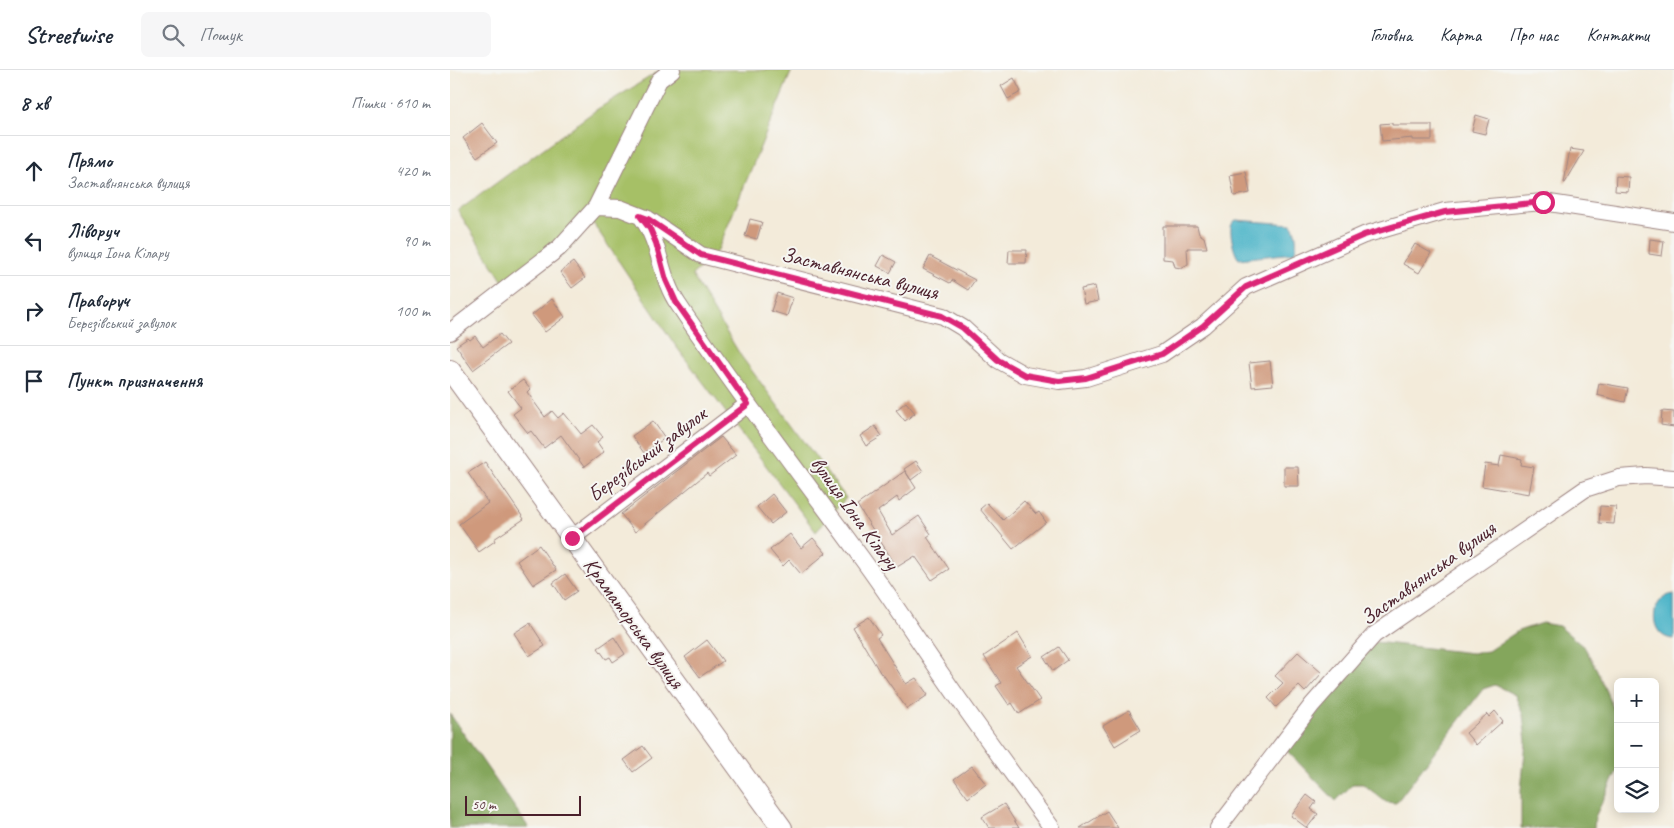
<!DOCTYPE html>
<html lang="uk">
<head>
<meta charset="utf-8">
<style>
	:root { --surface:#fff; --page:#f6f6f7; --text:#1f2937; --muted:#747a83; --line:#e0e1e3 }
	body { margin:0; font-family:Caveat,sans-serif; background:var(--page); color:var(--text) }
	.controls { position:absolute; right:15px; bottom:15px; display:grid; overflow:hidden; border-radius:8px; box-shadow:0 2px 12px #0003 }
	.controls button { width:45px; height:45px; display:grid; place-items:center; padding:0; border:0; border-bottom:1px solid var(--line); background:var(--surface); color:var(--text); font:25px sans-serif }
	.scale { position:absolute; left:15px; bottom:12px; width:116px; box-sizing:border-box; padding-left:5px; border:2px solid #4a1f2b; border-top:0; font-size:14px; line-height:18px; white-space:nowrap; color:#4a1f2b; -webkit-text-stroke:4px #f6f6f2; paint-order:stroke }
	.stop { position:absolute; width:15px; height:15px; margin:-11px; border:4px solid #db2777; border-radius:50%; background:#fff }
	.stop.end { background:#db2777; border-color:#fff; box-shadow:0 1px 5px #0008 }
	.list { margin:0; padding:0; list-style:none }
	h2 { display:flex; justify-content:space-between; align-items:center; height:65px; margin:0; padding:0 20px; font-size:21px }
	h2 small { font-size:16px; font-weight:400; color:var(--muted) }
	.list li { display:grid; grid-template-columns:32px 1fr auto; gap:15px; align-items:center; box-sizing:border-box; height:70px; padding:0 20px; border-top:1px solid var(--line) }
	.list b { display:block; font-size:19px; white-space:nowrap }
	.list p { margin:0; font-size:16px; white-space:nowrap; color:var(--muted) }
	.list em { font-size:16px; font-style:normal; color:var(--muted) }
	.icon { flex:none; width:28px; height:28px; fill:none; stroke:currentColor; stroke-width:2; stroke-linecap:round; stroke-linejoin:round }
	.map { position:relative; flex:none; width:1224px; height:758px; overflow:hidden }
	header { display:flex; align-items:center; gap:30px; box-sizing:border-box; height:70px; padding:0 25px; background:var(--surface); border-bottom:1px solid var(--line) }
	header strong { font-size:24px }
	nav { display:flex; gap:28px; margin-inline-start:auto; font-size:18px }
	.search { width:350px; height:45px; background:var(--page); display:flex; align-items:center; gap:12px; box-sizing:border-box; padding:0 18px; border-radius:8px; color:var(--muted); font-size:19px }
	main { display:flex }
	aside { flex:1; background:var(--surface) }
	.map>svg:first-child { display:block }
	.green { fill:#a6c066; stroke:#787048 }
	.forest { fill:#84a65b; stroke:#676243 }
	.water { fill:#49b3c7; stroke:#4a6979 }
	.building { fill:#cf997b }
	.lines { fill:none; stroke-linecap:round; stroke-linejoin:round }
	.minor-casing { stroke:#9e8582; stroke-width:18 }
	.tertiary-casing { stroke:#9e8582; stroke-width:22 }
	.minor { stroke:#fff; stroke-width:16 }
	.tertiary { stroke:#fff; stroke-width:20 }
	.route { stroke:#db2777; stroke-width:6 }
	.labels { text-anchor:middle; dominant-baseline:central; stroke-width:4; stroke-linejoin:round; paint-order:stroke }
	.street-label { font-size:21px; fill:#4a1f2b; stroke:#f6f6f2 }
</style>
</head>
<body>
<header>
<strong>Streetwise</strong>
<div class="search"><svg class="icon" aria-label="search" viewBox="0 0 24 24"><circle cx="10" cy="10" r="6"/><path d="M15 15l6 6"/></svg>Пошук</div>
<nav><a>Головна</a><a>Карта</a><a>Про нас</a><a>Контакти</a></nav>
</header>
<main>
<aside>
<h2>8 хв<small>Пішки · 610 m</small></h2>
<ul class="list">
<li><svg class="icon" aria-label="ahead" viewBox="0 0 24 24"><path d="M12 20V5M6 11l6-6 6 6"/></svg><div><b>Прямо</b><p>Заставнянська вулиця</p></div><em>420 m</em></li>
<li><svg class="icon" aria-label="left" viewBox="0 0 24 24"><path d="M17 20v-9H6M10 6l-5 5 5 5"/></svg><div><b>Ліворуч</b><p>вулиця Іона Кілару</p></div><em>90 m</em></li>
<li><svg class="icon" aria-label="right" viewBox="0 0 24 24"><path d="M7 20v-9h11M14 6l5 5-5 5"/></svg><div><b>Праворуч</b><p>Березівський завулок</p></div><em>100 m</em></li>
<li><svg class="icon" aria-label="arrive" viewBox="0 0 24 24"><path d="M6 21V4h12l-3 4 3 4H6"/></svg><div><b>Пункт призначення</b></div></li>
</ul>
</aside>
<div class="map">
<svg width="1224" height="758" viewBox="0 0 1224 758">
	<rect width="100%" height="100%" fill="#f6f6f2"/>
	<filter id="ink" filterUnits="userSpaceOnUse"><feTurbulence type="fractalNoise" baseFrequency=".02" numOctaves="2"/><feDisplacementMap in="SourceGraphic" scale="10" xChannelSelector="R" yChannelSelector="G"/><feConvolveMatrix kernelMatrix="1 2 1 2 8 2 1 2 1" color-interpolation-filters="sRGB"/></filter>
	<filter id="wash" filterUnits="userSpaceOnUse"><feTurbulence type="fractalNoise" baseFrequency=".0096" numOctaves="4" result="noise"/><feDisplacementMap in="SourceGraphic" scale="20" xChannelSelector="R" yChannelSelector="G"/><feGaussianBlur stdDeviation="1.12" result="paint"/><feColorMatrix in="noise" values="0 0 0 0 0 0 0 0 0 0 0 0 0 0 0 0 0 1.4 0 .05"/><feComposite in="paint" operator="in"/></filter>
	<g filter="url(#wash)">
		<rect width="100%" height="100%" fill="#f3ebda"/>
		<!-- green -->
		<path class="green" d="M211,0H342L267,182L242,205L291,286L396,428L366,462L225,275L143,153L116,182L59,221L8,141L146,40Z"/>
		<!-- forest -->
		<path class="forest" d="M1092,553L1109,556L1135,578L1147,600L1168,650V699L1145,747L1144,758H1071V720L1076,672L1073,645L1065,625L1045,615L1033,619L946,733L936,732L913,714H903L886,731L836,680L925,572L1022,583L1038,581L1068,561Z
			M0,644L79,758H0Z"/>
		<!-- water -->
		<path class="water" d="M786,150L841,154C847,161 848,175 844,183L789,189C784,185 780,164 781,157C782,153 783,152 786,150Z
			M1224,524V569H1223C1198,567 1198,527 1224,524Z"/>
		<g id="blocks">
			<!-- building -->
			<path class="building" d="M564,8L571,22L558,29L551,16Z
				M1026,45L1039,49L1035,64L1022,61Z
				M32,53L47,73L27,87L13,68Z
				M942,53V55H982V70H963V68L932,71L930,54Z
				M1120,79L1134,81L1115,113H1114Z
				M796,102L800,123L784,126L780,105Z
				M1166,106L1179,107L1178,122L1165,121Z
				M300,149L312,152L307,169L295,166Z
				M713,156H747L749,164L754,167L757,178H737L738,194L731,198L725,197L723,190L713,189Z
				M1200,169L1214,171L1212,186L1199,184Z
				M965,174L981,183L969,203L953,194Z
				M559,180H577L576,193H558Z
				M433,185L446,192L440,203L427,196Z
				M480,186L525,210L518,220L502,210L500,213L473,199Z
				M123,192L135,208L122,218L110,202Z
				M645,216L648,231L634,234L631,219Z
				M327,223L343,228L337,246L321,241Z
				M102,229L115,247L95,262L82,245Z
				M50,264L58,274L23,300L6,276L18,268L20,270L25,266L33,277Z
				M820,291L823,315L802,317L799,293Z
				M73,310L80,319L77,322L95,347L102,341L108,348L114,343L131,364L143,355L153,367L147,372L154,382L134,397L111,365L94,378L81,361L78,363L63,344L71,338L58,321Z
				M1149,313L1178,318L1175,332L1147,325Z
				M456,332L465,343L455,351L446,340Z
				M1212,341L1224,342V357L1211,355Z
				M203,351L215,368L194,383L182,366Z
				M425,356L432,366L416,376L410,366Z
				M271,367L286,385L259,406L257,403L185,462L171,444Z
				M1051,385L1072,389L1071,395L1084,397L1079,424L1032,416L1035,394L1049,396Z
				M466,391L473,401L461,410L454,399Z
				M35,392L74,449L44,469L45,471L29,482L9,454L38,433L18,403Z
				M834,397H848L849,416H834Z
				M455,401L466,418L449,431L447,427L428,441L442,465L469,446L481,464L477,467L499,499L482,510L465,486L447,497L407,435Z
				M322,424L336,442L321,454L307,437Z
				M574,431L586,444L589,442L596,452L563,479L530,439L537,433L553,450Z
				M1150,436L1166,437L1164,454L1149,453Z
				M340,464L351,478L363,468L376,483L351,504L339,490L333,496L320,480Z
				M89,475L106,500L83,515L67,491Z
				M115,504L127,521L114,530L103,513Z
				M419,547L431,565L427,568L456,614L466,608L478,625L457,639L432,603L431,604L403,557Z
				M80,553L95,576L79,586L64,563Z
				M568,563L582,586L566,596L590,630L569,644L562,633L559,635L546,616L551,613L534,586Z
				M164,567L175,584L163,592L160,587L156,589L148,578Z
				M257,570L273,591L250,607L235,587Z
				M609,577L618,590L603,601L594,587Z
				M848,582L872,603L855,622L849,616L826,637L818,628L833,613L825,606Z
				M679,640L691,660L665,676L653,656Z
				M1045,641L1053,651L1026,675L1016,663L1037,644L1039,647Z
				M193,676L202,688L183,702L174,690Z
				M522,696L536,714L518,728L504,709Z
				M857,725L866,732L861,739L868,744L857,758L841,746Z
				M554,734L569,758H539L532,747Z
				M657,741L668,758H630Z"/>
		</g>
	</g>
	<g filter="url(#ink)">
		<use href="#blocks" fill-opacity="0" stroke="#9e8582" stroke-width="1"/>
		<g class="lines">
			<defs>
				<path id="minor" d="M146,137L170,138L198,149L251,185L493,246L513,258L548,290L575,305L609,311L636,308L712,284L753,256L796,217L914,165L995,141L1093,132L1224,152
					M192,148C211,174 210,208 228,234C285,320 349,402 410,486C446,535 478,586 513,635C542,676 572,717 602,758
					M0,262L109,178L146,137L209,10L222,0
					M122,468L298,334
					M768,758L862,635L924,565L1135,419L1169,408L1196,406L1224,408"/>
				<path id="tertiary" d="M0,300L332,758"/>
			</defs>
			<!-- minor casing -->
			<use href="#minor" class="minor-casing"/>
			<!-- tertiary casing -->
			<use href="#tertiary" class="tertiary-casing"/>
			<!-- minor -->
			<use href="#minor" class="minor"/>
			<!-- tertiary -->
			<use href="#tertiary" class="tertiary"/>
		</g>
	</g>
	<g class="lines" filter="url(#ink)">
		<!-- route -->
		<path class="route" d="M122,468L298,334L226,232L216,210L206,173L200,159L190,146L198,149L251,185L492,246L513,258L548,290L575,305L609,311L636,308L712,284L753,256L796,217L914,165L995,142L1093,132"/>
	</g>
	<g class="labels">
		<!-- street labels -->
		<g class="street-label">
			<text transform="translate(410 203) rotate(14)">Заставнянська вулиця</text>
			<text transform="translate(197 384) rotate(-37)">Березівський завулок</text>
			<text transform="translate(405 443) rotate(54)">вулиця Іона Кілару</text>
			<text transform="translate(978 503) rotate(-36)">Заставнянська вулиця</text>
			<text transform="translate(184 553) rotate(54)">Краматорська вулиця</text>
		</g>
	</g>
</svg>
<div class="controls">
<button>+</button>
<button>−</button>
<button><svg class="icon" aria-label="layers" viewBox="0 0 24 24"><path d="M12 4l9 5-9 5-9-5zM3 14l9 5 9-5"/></svg></button>
</div>
<div class="scale">50 m</div>
<div class="stop" style="left:1093px;top:132px"></div>
<div class="stop end" style="left:122px;top:468px"></div>
</div>
</main>
</body>
</html>
